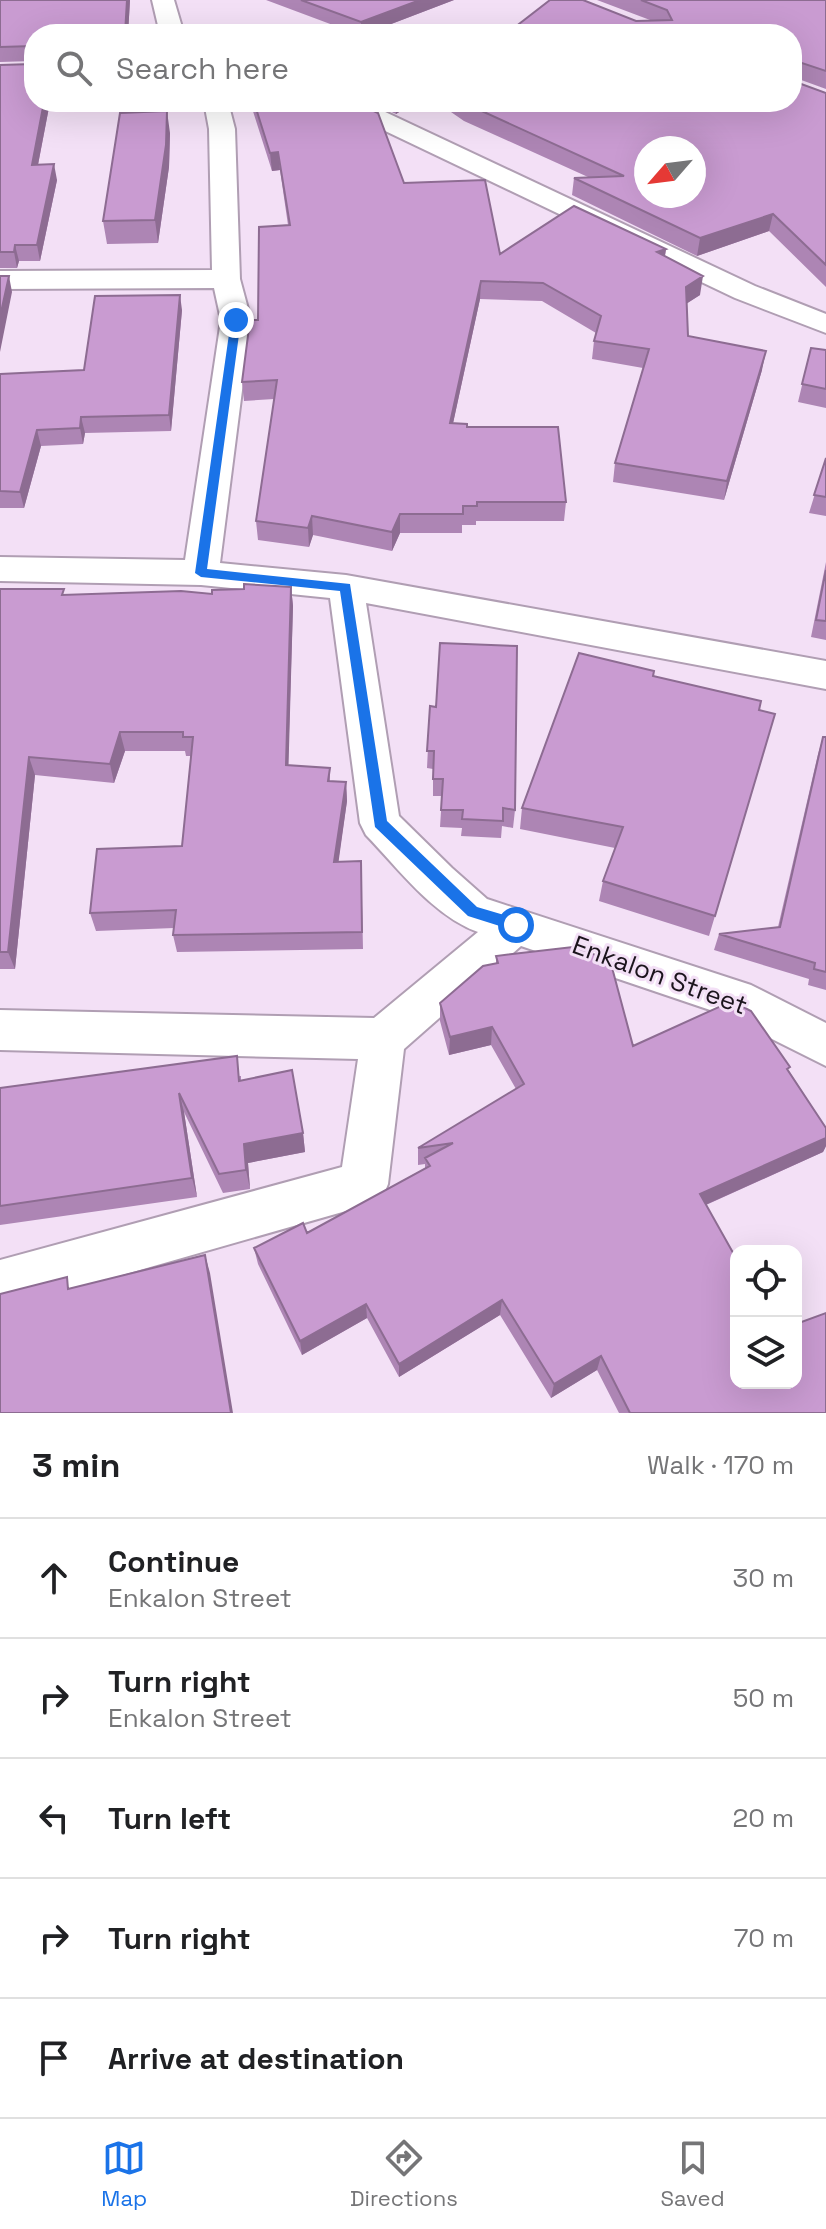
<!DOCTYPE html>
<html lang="en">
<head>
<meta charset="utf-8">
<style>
	:root { --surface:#fff; --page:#f6f6f6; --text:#202124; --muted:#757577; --line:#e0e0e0; --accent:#1a73e8 }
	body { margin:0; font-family:"Space Grotesk",sans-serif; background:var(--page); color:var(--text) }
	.controls { position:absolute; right:24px; bottom:24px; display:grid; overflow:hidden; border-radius:16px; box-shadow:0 8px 32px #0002 }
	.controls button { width:72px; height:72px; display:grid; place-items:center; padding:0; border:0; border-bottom:2px solid var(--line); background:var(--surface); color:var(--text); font:40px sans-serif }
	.compass { position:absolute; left:634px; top:136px; width:72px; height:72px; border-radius:50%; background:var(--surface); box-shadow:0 8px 32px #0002; rotate:242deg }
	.stop { position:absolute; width:24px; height:24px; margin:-18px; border:6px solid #1a73e8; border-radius:50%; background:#fff }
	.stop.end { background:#1a73e8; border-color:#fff; box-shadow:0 2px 8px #0008 }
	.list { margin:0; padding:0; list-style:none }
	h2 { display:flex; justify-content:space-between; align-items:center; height:104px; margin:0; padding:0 32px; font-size:34px }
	h2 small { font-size:26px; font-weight:400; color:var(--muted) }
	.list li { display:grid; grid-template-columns:52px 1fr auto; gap:24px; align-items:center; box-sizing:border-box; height:120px; padding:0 32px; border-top:2px solid var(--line) }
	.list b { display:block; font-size:30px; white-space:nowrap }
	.list p { margin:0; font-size:26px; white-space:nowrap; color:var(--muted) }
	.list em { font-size:26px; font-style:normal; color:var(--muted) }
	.icon { flex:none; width:44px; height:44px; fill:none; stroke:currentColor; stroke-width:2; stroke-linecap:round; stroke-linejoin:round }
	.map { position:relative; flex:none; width:826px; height:1413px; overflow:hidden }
	.search { position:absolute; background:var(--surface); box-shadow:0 8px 32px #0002; left:24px; right:24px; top:24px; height:88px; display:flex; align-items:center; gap:20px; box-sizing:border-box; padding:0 28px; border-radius:32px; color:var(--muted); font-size:30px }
	.sheet { height:704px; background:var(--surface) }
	nav { display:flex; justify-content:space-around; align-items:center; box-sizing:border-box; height:112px; border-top:2px solid var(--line); background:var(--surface); font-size:22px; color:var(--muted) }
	nav a { display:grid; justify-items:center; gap:4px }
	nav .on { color:var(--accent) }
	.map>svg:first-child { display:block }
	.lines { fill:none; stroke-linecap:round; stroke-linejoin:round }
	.street-casing { stroke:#b09eb3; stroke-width:4 }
	.street { fill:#fff; fill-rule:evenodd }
	.wall { fill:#ad85b4 }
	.shaded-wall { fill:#8d6c92 }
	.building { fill:#c99bd1; stroke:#8d6c92; stroke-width:2; fill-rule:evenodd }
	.route { fill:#1a73e8 }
	.labels { text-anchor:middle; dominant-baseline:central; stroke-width:6; stroke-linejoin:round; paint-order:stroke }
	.street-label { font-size:26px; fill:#1b141c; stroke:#f3e0f6 }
</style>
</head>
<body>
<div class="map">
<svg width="826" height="1413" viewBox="0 0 826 1413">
	<rect width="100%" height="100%" fill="#f3e0f6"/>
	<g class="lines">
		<defs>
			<path id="street" d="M152,0H174L184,34H160Z
				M204,102H228L235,129L240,279L251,320L220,563L346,575L826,661V689L366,603L399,816L452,868L487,899L751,985L826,1023V1066L722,1014L521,946L404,1049L388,1184L381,1201L0,1310V1260L342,1167L358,1059L0,1050V1010L374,1018L478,932C433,916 398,868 366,835L360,823L330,598L201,585L0,581V557L185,560L221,320L214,288L0,289V271L212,270L209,129Z
				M332,102H364L755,286L826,314V333L735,298L335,107Z"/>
		</defs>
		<!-- street casing -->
		<use href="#street" class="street-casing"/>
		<!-- street -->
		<use href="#street" class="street"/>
	</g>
	<!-- wall -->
	<path class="wall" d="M0,0H130L128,34H34V102H50L38,165L57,180L40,261H19L17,268H0V65L33,64V61L0,62Z
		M266,0H454L365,34H357Z
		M597,0H826V89L793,77V81L826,93V287L769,231L697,256L572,195L574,178L588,177L464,121L438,103L792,102L636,21L650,20Z
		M250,102H354L404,183L500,254L666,249L665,256L700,295L687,303L688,336L762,370L724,500L613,482L615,463L643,368L592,359L594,341L596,333L542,301L480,299L453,423L467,427L566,502L564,521H476V525H462V533H400L392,551L313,535L309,547L258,540L256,521L274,399L244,401L242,382L258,320L288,225L280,170L272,171Z
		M370,102H415L396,114Z
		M170,133L169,167L158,243L107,244L103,221Z
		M182,310L171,431L85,433L83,444L41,446L24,508H0V374L84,370Z
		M811,348L826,350V408L798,402Z
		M826,458V516L809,513Z
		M826,562V640L811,637Z
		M291,587L293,606L288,765L330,768V781L346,782L347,801L338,862L361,861L363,949L177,952L173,935L174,928L96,931L90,913L182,846L191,756H186L185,751H125L114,783L35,775L15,969H0V589L65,595L212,594Z
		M653,676L759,710L775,714L709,936L599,901L603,881L615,848L520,829L522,808Z
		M430,706L515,810L513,828L502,826L501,838L461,836L462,828L440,827L442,796H433V769L427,768Z
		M823,737H826V990L808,985L809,979L714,950L719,934L778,927L818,754Z
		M496,956L633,1046L789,1071L826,1128V1146L823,1152L706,1205L826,1413H619L597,1370L551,1398L500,1315L399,1377L367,1318L302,1355L258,1264L254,1248L307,1233L425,1168V1164L418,1165V1148L516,1089L491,1045L449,1055L440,1021V1003L496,964Z
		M241,1076V1081L303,1133L305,1152L248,1163L250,1189L223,1193L184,1112L197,1197L0,1225V1088Z"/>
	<!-- shaded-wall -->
	<path class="shaded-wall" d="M127,0H130L128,34H125Z
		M420,0H454L365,34H361V22Z
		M796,61L793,77L792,63Z
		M44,102H50L35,180L32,165Z
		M396,102H415L396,114Z
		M167,111L170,133L169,167L158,243L155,220Z
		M278,152L280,170L272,171L270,153Z
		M54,164L57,180L40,261L37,245Z
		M773,214L769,231L697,256L700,238Z
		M15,245L19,261L17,268L14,252Z
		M666,249L663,267L657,252Z
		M9,276L12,292L0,352V317Z
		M703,276L700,295L683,306L686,287Z
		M481,281L480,299L449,442L450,423Z
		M180,295L182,310L171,431L169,415Z
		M766,351L762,370L724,500L727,481Z
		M81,417L85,433L83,444L80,428Z
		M37,430L41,446L24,508L20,492Z
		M400,514V533L392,551V532Z
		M312,516L313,535L309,547L308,528Z
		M291,587L293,606L288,784L286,765Z
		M120,732L125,751L114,783L110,764Z
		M29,757L35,775L15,969L8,952Z
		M346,782L347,801L336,880L334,862Z
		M492,1027L491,1045L449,1055L450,1037Z
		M179,1093L184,1112L197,1197L192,1178Z
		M303,1133L305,1152L248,1163L250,1189L246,1170L244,1144Z
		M826,1138V1146L823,1152L694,1210L700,1194Z
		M205,1255L210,1273L233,1413H231Z
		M502,1300L500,1315L399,1377V1364Z
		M366,1304L367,1318L302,1355L300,1341Z
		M601,1356L597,1370L551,1398L554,1384Z"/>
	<!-- building -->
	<path class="building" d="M0,0H127L125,34H34V102H44L32,165L54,164L37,245H15L14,252H0V65L33,64V46L0,47Z
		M301,0H420L361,22Z
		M550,0H583L636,21L672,20L667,10L641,0H826V71L796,61L792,63L793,81L826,93V265L773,214L700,238L574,178L624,176L462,102H792V34H506ZM646,148H694V196H646Z
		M254,102H354L378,113L404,183L485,180L500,254L574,206L666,249L657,252L703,276L686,287L688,336L766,351L727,481L615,463L649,349L594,341L601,316L543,283L481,281L450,423L467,424V427H558L566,502H477V506H463V514H400L392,532L312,516L308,528L256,521L277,380L242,382L250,320H258L259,227L290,225L278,152L270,153Z
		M167,111L166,145L155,220L103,221L120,113Z
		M0,276H9L0,317Z
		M180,295L169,415L81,417L80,428L37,430L20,492L0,491V374L84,370L95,296Z
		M811,348L826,350V389L802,384Z
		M826,458V497L814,495Z
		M826,570V621L816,620Z
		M244,584L291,587L286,765L330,768L328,781L346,782L334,862L361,861L362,932L173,935L176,910L90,913L97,849L182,846L193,737H183V732H120L110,764L29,757L8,952H0V589H64L62,595L181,591L212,594V590L244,589Z
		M440,643L517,646L515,810L503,808V821L462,819L463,810H441L443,779H433L434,751H427L430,706L436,707Z
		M579,653L654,671L653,676L761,701L759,710L775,714L715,916L603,881L623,827L522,808Z
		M823,737H826V972L814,969L815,963L719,934L780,927Z
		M573,947L610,960L633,1046L732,1001L751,1011L790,1067L787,1069L826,1128V1138L700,1194L736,1258V1383H796V1324L826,1313V1413H630L601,1356L554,1384L502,1300L399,1364L366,1304L300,1341L254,1248L303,1223L307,1233L430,1166L425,1158L453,1143L418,1148L524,1084L492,1027L450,1037L440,1003L483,966L498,963L496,956Z
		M237,1056L239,1081L292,1070L303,1133L244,1144L246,1170L219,1174L179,1093L192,1178L0,1206V1088Z
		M205,1255L231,1413H0V1294L67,1277L68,1289Z"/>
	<!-- route -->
	<path class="route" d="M236,317L241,320L207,569L350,584L387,821L477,907L521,920V929L516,931L468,916L375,827L340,591L201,577L195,573L231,320Z"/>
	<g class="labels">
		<!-- street labels -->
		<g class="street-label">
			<text transform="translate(660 975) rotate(20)">Enkalon Street</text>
		</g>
	</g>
</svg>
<div class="controls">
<button><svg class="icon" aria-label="locate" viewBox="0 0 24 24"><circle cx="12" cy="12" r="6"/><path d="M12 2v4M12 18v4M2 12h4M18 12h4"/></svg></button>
<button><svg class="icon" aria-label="layers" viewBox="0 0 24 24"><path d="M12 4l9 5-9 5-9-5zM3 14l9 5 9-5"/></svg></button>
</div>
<svg class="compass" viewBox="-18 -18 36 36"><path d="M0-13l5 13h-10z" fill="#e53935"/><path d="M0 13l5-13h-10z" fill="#757577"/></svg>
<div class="stop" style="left:516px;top:925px"></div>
<div class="stop end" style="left:236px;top:320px"></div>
<div class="search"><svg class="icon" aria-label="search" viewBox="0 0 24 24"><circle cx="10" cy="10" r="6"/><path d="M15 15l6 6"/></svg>Search here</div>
</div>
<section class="sheet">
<h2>3 min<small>Walk · 170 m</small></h2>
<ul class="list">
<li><svg class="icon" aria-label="ahead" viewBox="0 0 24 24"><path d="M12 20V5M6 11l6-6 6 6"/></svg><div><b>Continue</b><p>Enkalon Street</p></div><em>30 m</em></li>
<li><svg class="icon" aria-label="right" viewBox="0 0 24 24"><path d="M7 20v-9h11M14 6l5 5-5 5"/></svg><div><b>Turn right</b><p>Enkalon Street</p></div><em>50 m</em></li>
<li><svg class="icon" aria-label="left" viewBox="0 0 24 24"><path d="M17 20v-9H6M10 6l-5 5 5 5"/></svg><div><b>Turn left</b></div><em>20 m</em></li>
<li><svg class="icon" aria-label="right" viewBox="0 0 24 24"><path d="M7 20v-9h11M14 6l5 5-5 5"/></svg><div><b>Turn right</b></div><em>70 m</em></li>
<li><svg class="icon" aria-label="arrive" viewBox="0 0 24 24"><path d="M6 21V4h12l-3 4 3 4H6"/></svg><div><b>Arrive at destination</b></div></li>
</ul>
</section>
<nav>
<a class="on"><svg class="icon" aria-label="map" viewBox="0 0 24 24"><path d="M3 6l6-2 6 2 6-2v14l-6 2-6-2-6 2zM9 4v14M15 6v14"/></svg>Map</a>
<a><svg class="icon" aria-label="directions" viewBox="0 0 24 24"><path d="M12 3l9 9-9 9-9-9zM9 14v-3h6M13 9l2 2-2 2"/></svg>Directions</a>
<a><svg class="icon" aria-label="saved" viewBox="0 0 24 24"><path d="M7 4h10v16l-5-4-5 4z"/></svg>Saved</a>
</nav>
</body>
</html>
